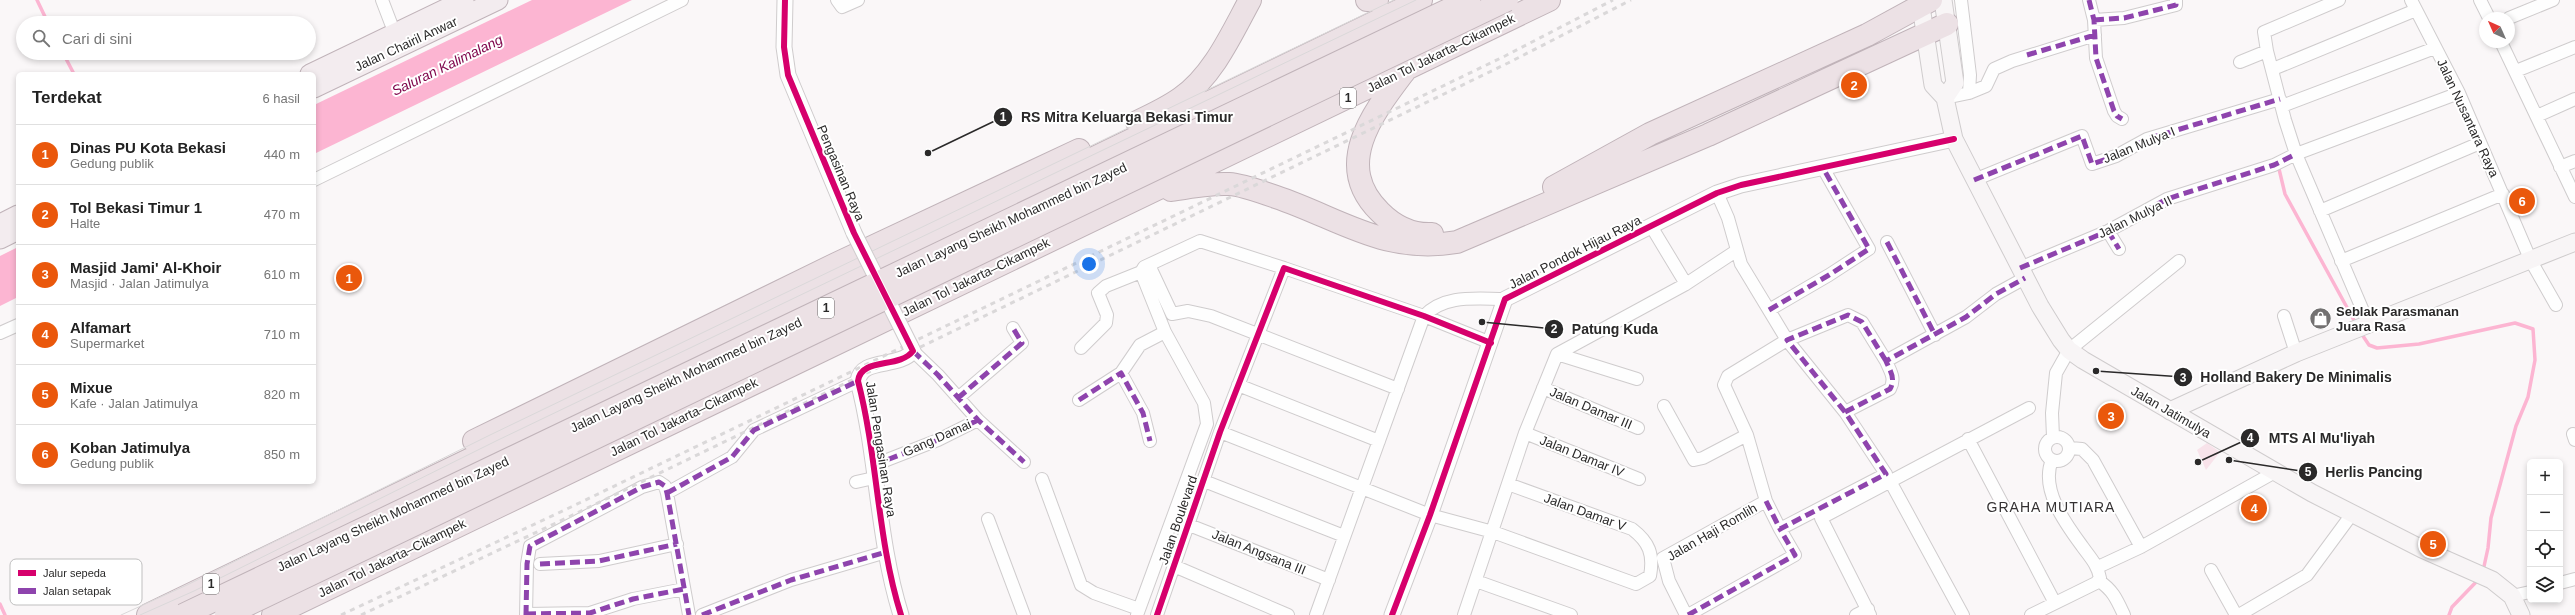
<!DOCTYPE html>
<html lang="id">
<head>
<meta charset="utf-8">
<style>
	:root { --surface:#fff; --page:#f6f6f6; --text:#222; --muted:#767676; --line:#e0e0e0; --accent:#ea580c }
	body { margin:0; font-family:Arial,sans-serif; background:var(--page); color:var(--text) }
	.controls { position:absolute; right:12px; bottom:12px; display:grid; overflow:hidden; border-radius:6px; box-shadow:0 2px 6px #0003 }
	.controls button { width:36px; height:36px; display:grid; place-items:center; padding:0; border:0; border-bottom:1px solid var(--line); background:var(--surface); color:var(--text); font:20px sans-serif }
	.compass { position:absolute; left:2479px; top:12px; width:36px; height:36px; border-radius:50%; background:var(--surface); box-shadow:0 2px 6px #0003; rotate:315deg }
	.you { position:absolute; left:1089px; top:264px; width:14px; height:14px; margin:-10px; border:3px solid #fff; border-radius:50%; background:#1a73e8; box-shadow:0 0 0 6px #1a73e833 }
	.badge { display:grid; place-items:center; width:26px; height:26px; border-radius:50%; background:var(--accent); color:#fff; font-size:13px; font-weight:700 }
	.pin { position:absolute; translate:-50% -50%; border:2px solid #fff; box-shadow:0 1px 4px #0006 }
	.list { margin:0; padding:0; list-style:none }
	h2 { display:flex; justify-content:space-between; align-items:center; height:52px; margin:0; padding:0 16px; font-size:17px }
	h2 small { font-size:13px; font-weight:400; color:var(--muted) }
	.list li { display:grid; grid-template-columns:26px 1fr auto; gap:12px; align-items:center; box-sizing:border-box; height:60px; padding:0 16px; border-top:1px solid var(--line) }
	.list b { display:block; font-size:15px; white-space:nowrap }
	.list p { margin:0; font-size:13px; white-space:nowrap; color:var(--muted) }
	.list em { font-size:13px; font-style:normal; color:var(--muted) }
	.icon { flex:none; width:22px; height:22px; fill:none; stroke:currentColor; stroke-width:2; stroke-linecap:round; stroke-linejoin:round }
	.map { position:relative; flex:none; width:2575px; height:615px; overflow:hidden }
	.search { position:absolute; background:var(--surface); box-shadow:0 2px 6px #0003; left:16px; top:16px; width:300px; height:44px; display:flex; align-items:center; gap:10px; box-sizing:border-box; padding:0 14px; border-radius:22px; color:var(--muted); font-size:15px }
	.panel { position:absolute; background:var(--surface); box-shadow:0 2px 6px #0003; left:16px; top:72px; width:300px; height:412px; border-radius:6px }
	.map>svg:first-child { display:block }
	.green { fill:#f8e3ea }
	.water { fill:#fcb5d2 }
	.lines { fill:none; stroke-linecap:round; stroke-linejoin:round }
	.stream { stroke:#fcb5d2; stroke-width:3.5 }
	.minor-casing { stroke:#cfcccd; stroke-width:14 }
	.tertiary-casing { stroke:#cfcccd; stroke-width:17 }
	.secondary-casing { stroke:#cfcccd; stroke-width:19 }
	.primary-casing { stroke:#c0b3b9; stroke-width:21 }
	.motorway-casing { stroke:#c0b3b9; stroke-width:24 }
	.minor { stroke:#fefefe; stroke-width:12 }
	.tertiary { stroke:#fefefe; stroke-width:15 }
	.secondary { stroke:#f8f5f6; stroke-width:17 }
	.primary { stroke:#f3ecef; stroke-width:19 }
	.motorway { stroke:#ece1e5; stroke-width:22 }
	.tram { stroke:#dad8d9; stroke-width:1 }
	.rail { stroke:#dad8d9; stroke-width:3; stroke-dasharray:5 5; stroke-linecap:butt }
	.tertiary-bridge-casing { stroke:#cfcccd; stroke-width:17; stroke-linecap:butt }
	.motorway-bridge-casing { stroke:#c0b3b9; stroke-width:24; stroke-linecap:butt }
	.tertiary-bridge { stroke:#fefefe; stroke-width:15 }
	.motorway-bridge { stroke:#ece1e5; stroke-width:22 }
	.quiet { stroke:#8e44ad; stroke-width:5; stroke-dasharray:10 5; stroke-linecap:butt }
	.cycleway-casing { stroke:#fff; stroke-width:8 }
	.cycleway { stroke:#d6006c; stroke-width:6 }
	.labels { text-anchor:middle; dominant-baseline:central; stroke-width:4; stroke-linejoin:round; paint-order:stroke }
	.shield { fill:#fff; stroke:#6a6969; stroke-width:1 }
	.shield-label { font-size:12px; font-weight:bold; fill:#2a2929 }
	.street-label { font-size:13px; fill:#2a2929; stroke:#fff }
	.poi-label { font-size:13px; font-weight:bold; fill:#2a2929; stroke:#fff; text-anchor:start }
	.water-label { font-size:14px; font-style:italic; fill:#7e044a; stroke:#fff }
	.neighbourhood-label { font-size:14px; letter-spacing:1px; fill:#353233; stroke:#fff }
	.key { fill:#fff; stroke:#bfbfbf; stroke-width:1 }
	.key-label { font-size:11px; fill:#2a2929 }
	.leader { fill:none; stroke:#2a2929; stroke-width:1.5 }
	.callout-dot { fill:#2a2929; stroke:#fff; stroke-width:1.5 }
	.mark-label { font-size:12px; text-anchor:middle; font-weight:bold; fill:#fff }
	.callout-label { font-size:14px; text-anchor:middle; font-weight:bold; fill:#2a2929; stroke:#fff; stroke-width:4; stroke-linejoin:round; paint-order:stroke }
</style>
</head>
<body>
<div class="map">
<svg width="2575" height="615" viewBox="0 0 2575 615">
	<rect width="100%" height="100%" fill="#faf7f8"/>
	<!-- green -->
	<path class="green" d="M2207,443L2220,452L2206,470L2197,450Z"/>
	<!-- water -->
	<path class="water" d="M532,0H632L314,154V105Z
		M18,247V297L0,306V256Z"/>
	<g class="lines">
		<!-- stream -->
		<path class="stream" d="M37,0L48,23
			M63,53L74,74
			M2279,169L2285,194L2356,324
			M2361,333L2369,345L2377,348L2419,344L2515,323L2533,329L2535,360L2528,397L2516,426L2491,518L2488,548L2483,571
			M0,604L5,615
			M2449,615L2452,607L2478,580"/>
		<defs>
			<path id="minor" d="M382,0L395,34
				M837,0L842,7L858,0
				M2089,0L2094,20L2096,58L2114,111L2117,116L2122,119
				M2411,0L2459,93L2531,261L2556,305
				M2480,0L2489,18
				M2509,18L2553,0
				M2094,20L2124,18L2176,5V0
				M2501,42L2575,197
				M2240,62L2267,51
				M2273,69L2416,10
				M2516,71L2575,47
				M1969,93L1986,86L1994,69L2012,61L2095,35
				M1945,98L1969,93L1970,75L1961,0
				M2282,106L2435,48
				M2537,116L2575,99
				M2560,167L2575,161
				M314,180L682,0
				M1974,180L2082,136L2092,164L2116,156L2147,139L2280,99
				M2320,211L2480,143
				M1651,226L1686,284
				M2108,231L2119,249
				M1887,242L1935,335
				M2341,261L2503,194
				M1149,265L1172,314L1188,311L1211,316L1398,389
				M2020,268L2108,231L2167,199L2274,165L2296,154L2285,120L2267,51L2264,32L2339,0
				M1769,310L1829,275L1869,249L1823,168
				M2284,316L2296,353
				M2369,325L2296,154L2459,93
				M0,333L18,325
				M1081,348L1106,323L1107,315L1098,293L1106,286L1141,272
				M913,351L938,375L978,420L1024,462
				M1557,354L1637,379
				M1121,373L1143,413L1150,441
				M1238,385L1379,441
				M1543,388L1638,428
				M958,398L1022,343L1013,328
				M1079,400L1121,373L1140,345L1165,332
				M1664,406L1694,460L1703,458L1747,435
				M1845,412L1890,389C1896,378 1890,371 1886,361L1966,317L1996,294L2025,278
				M1220,432L1430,515L1493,532L1636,584L1650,576C1654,554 1649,542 1632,529L1508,484
				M1525,433L1639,479
				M2573,434L2575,440
				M2045 449a12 12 0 1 1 24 0a12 12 0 1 1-24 0Z
				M2053,437L2052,413L2056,373L2069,350L2179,261
				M1968,439L2055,603
				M2070,448L2082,449L2093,460L2141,547L2098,567
				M874,465L938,440L978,420
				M1042,479L1081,585L1094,593L1139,609
				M1204,481L1344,536
				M1890,481L1963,615
				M856,482L874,478
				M667,493L732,457L754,430L858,381
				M1766,501L1780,529L1886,474L1845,412L1787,340L1848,315L1862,322L1886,361
				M988,519L1024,615
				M1189,525L1329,580
				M2141,547L2275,472
				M540,564L599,561L677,544
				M1174,566L1288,615
				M2211,570L2236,615
				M1476,581L1571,615
				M2099,581C2113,590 2117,600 2124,615
				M2560,583L2575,579
				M2512,596L2530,592
				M526,614L590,613L633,599L684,589
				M526,615L527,564L530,546L642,487L659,482L665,486L667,493L689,615
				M702,615L791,580L886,552
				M1137,615L1207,424L1204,403L1165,332L1141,272L1144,267L1200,241L1284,268
				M1157,615L1220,432L1284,268L1424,316L1491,343
				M1316,615L1424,316C1445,294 1476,299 1505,299
				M1464,615L1525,433L1557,354L1686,284L1736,251
				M1686,615L1669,581L1663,558L1766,501L1747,435L1724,385L1728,376L1787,340L1741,264L1728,218L1717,193
				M1688,615L1795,555L1780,529
				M1856,615L1868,609
				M1870,615L1821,518L2029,408
				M2031,615L2096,583L2100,578C2098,565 2089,556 2082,546C2065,523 2040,489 2052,460
				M2239,615L2307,575L2352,514"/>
			<path id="tertiary" d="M785,0L784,47L788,75L854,233
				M901,615C877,539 878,458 858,381C861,357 899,369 913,351L910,345
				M1392,615L1430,515L1505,299L1717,193L1741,185L1954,139"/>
			<path id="secondary" d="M1920,0L1933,85L1945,98L1954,139L2040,306L2061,340L2069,350L2083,360L2312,493L2422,549L2492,580L2512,596L2521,615
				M1943,0L1955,83L1945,98
				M2170,411L2296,353L2575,242"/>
			<path id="primary" d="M310,74L464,0
				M314,88L498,0
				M0,224L18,215
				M0,239L18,230"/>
			<path id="motorway" d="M1367,0H1377
				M1404,72C1373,113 1332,165 1380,212C1394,226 1412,235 1432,234
				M1137,122C1152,115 1167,108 1181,98C1213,76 1232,33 1250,0
				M1554,187L1650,134L1867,35L1931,0
				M1171,190C1189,187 1210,183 1229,184C1244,185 1261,192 1276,197C1341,219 1383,254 1457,242L1708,135L1947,24
				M474,441L836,264L1079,150
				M148,615L1421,0
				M273,615L1549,0"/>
		</defs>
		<!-- minor casing -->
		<use href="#minor" class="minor-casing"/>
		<!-- tertiary casing -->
		<use href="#tertiary" class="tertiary-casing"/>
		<!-- secondary casing -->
		<use href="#secondary" class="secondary-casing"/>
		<!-- primary casing -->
		<use href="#primary" class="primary-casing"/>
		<!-- motorway casing -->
		<use href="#motorway" class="motorway-casing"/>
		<!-- minor -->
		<use href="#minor" class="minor"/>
		<!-- tertiary -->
		<use href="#tertiary" class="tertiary"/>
		<!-- secondary -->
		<use href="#secondary" class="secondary"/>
		<!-- primary -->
		<use href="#primary" class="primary"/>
		<!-- motorway -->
		<use href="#motorway" class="motorway"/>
		<!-- tram -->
		<path class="tram" d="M121,615L187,585L490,435L1394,0
			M140,615L194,591L496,441L1416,0"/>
		<!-- rail -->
		<path class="rail" d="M341,615L571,507L1505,56L1613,0
			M361,615L575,514L1508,63L1631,0"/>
		<defs>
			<path id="tertiary-bridge" d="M854,233L910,345"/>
			<path id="motorway-bridge" d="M183,615L1469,0
				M226,615L1507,0"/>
		</defs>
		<!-- tertiary-bridge casing -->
		<use href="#tertiary-bridge" class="tertiary-bridge-casing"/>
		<!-- motorway-bridge casing -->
		<use href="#motorway-bridge" class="motorway-bridge-casing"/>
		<!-- tertiary-bridge -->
		<use href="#tertiary-bridge" class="tertiary-bridge"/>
		<!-- motorway-bridge -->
		<use href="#motorway-bridge" class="motorway-bridge"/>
		<!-- quiet -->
		<path class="quiet" d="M2089,0L2094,20L2096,58L2114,111L2117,116L2122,119
			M2094,20L2124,18L2176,5V0
			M2027,55L2095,35
			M1974,180L2082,136L2092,164L2116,156L2147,139L2280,99
			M2108,231L2119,249
			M1887,242L1935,335
			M2020,268L2108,231L2167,199L2274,165L2296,154
			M1769,310L1829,275L1869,249L1823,168
			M913,351L938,375L978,420L1024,462
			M958,398L1022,343L1013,328
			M1079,400L1121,373L1143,413L1150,441
			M1845,412L1890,389C1896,378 1890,371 1886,361L1966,317L1996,294L2025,278
			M874,465L938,440L978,420
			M667,493L732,457L754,430L858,381
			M1766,501L1780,529L1886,474L1845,412L1787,340L1848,315L1862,322L1886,361
			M540,564L599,561L677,544
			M526,614L590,613L633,599L684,589
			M526,615L527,564L530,546L642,487L659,482L665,486L667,493L689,615
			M702,615L791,580L886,552
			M1688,615L1795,555L1780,529"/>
		<defs>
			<path id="cycleway" d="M785,0L784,47L788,75L854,233L913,351C899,369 861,357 858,381C878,458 877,539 901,615
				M1157,615L1220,432L1284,268L1424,316L1491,343
				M1392,615L1430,515L1505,299L1717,193L1741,185L1954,139"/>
		</defs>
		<!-- cycleway casing -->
		<use href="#cycleway" class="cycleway-casing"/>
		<!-- cycleway -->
		<use href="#cycleway" class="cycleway"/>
	</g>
	<!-- icons -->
	<defs>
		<symbol id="shop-disc" viewBox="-11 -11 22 22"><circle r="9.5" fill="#737171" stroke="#fff"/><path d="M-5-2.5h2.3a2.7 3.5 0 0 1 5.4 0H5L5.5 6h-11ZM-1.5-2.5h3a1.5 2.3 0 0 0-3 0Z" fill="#fff"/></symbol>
	</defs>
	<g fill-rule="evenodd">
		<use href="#shop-disc" x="2308" y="306" width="25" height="25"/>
	</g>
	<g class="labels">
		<!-- shield labels -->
		<g class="shield">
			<rect x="1340" y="88" width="16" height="20" rx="3"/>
			<rect x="818" y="298" width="16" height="20" rx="3"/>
			<rect x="203" y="574" width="16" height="20" rx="3"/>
		</g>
		<g class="shield-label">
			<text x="1348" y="98">1</text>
			<text x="826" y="308">1</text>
			<text x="211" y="584">1</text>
		</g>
		<!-- street labels -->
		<g class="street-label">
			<text transform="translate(406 44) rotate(-25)">Jalan Chairil Anwar</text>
			<text transform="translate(1441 53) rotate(-26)">Jalan Tol Jakarta–Cikampek</text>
			<text transform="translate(2468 118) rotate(65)">Jalan Nusantara Raya</text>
			<text transform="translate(2139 145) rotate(-22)">Jalan Mulya I</text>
			<text transform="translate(841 173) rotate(67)">Pengasinan Raya</text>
			<text transform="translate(2135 217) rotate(-26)">Jalan Mulya II</text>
			<text transform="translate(1011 220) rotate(-25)">Jalan Layang Sheikh Mohammed bin Zayed</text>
			<text transform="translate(1575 252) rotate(-27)">Jalan Pondok Hijau Raya</text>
			<text transform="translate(976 277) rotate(-26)">Jalan Tol Jakarta–Cikampek</text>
			<text transform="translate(686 375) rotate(-25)">Jalan Layang Sheikh Mohammed bin Zayed</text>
			<text transform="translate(1591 408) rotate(23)">Jalan Damar III</text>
			<text transform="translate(2171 412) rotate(30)">Jalan Jatimulya</text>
			<text transform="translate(684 417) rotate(-26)">Jalan Tol Jakarta–Cikampek</text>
			<text transform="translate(937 438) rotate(-24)">Gang Damai</text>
			<text transform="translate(881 449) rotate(81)">Jalan Pengasinan Raya</text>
			<text transform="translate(1582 456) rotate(22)">Jalan Damar IV</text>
			<text transform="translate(1585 512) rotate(20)">Jalan Damar V</text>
			<text transform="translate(393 514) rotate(-25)">Jalan Layang Sheikh Mohammed bin Zayed</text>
			<text transform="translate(1178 520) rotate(-71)">Jalan Boulevard</text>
			<text transform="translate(1712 532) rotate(-30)">Jalan Haji Romlih</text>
			<text transform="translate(1259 552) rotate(22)">Jalan Angsana III</text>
			<text transform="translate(392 558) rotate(-26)">Jalan Tol Jakarta–Cikampek</text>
		</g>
		<!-- poi labels -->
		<g class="poi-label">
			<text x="2336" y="311">Seblak Parasmanan<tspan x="2336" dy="15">Juara Rasa</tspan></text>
		</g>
		<!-- water labels -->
		<g class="water-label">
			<text transform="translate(447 65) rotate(-26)">Saluran Kalimalang</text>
		</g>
		<!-- neighbourhood labels -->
		<g class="neighbourhood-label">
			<text x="2051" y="507">GRAHA MUTIARA</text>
		</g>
	</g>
	<!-- legend -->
	<rect x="10" y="559" width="132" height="46" rx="6" class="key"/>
	<rect x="18" y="570" width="18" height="6" fill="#d6006c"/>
	<rect x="18" y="588" width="18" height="6" fill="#8e44ad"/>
	<g class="key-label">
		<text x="43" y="577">Jalur sepeda</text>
		<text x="43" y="595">Jalan setapak</text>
	</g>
	<!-- callouts -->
	<path class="leader" d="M928 153L1003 117M1482 322L1554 329M2096 371L2183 377M2198 462L2250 438M2229 460L2308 472"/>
	<g class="callout-dot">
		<circle cx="928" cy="153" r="4"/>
		<circle cx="1482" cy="322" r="4"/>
		<circle cx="2096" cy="371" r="4"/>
		<circle cx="2198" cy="462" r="4"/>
		<circle cx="2229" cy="460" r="4"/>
		<circle cx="1003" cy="117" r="10"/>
		<circle cx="1554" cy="329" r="10"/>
		<circle cx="2183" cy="377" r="10"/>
		<circle cx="2250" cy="438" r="10"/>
		<circle cx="2308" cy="472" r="10"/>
	</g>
	<g class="mark-label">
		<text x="1003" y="121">1</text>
		<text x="1554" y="333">2</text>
		<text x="2183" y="382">3</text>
		<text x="2250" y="442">4</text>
		<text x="2308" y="476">5</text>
	</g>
	<g class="callout-label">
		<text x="1127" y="122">RS Mitra Keluarga Bekasi Timur</text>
		<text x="1615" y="334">Patung Kuda</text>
		<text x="2296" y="382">Holland Bakery De Minimalis</text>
		<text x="2322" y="443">MTS Al Mu'liyah</text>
		<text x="2374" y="477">Herlis Pancing</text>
	</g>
</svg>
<div class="controls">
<button>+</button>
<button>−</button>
<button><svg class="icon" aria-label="locate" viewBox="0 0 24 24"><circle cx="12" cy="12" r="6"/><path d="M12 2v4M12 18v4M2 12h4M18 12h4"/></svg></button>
<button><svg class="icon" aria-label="layers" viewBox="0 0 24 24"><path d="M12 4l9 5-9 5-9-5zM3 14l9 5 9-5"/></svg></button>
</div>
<svg class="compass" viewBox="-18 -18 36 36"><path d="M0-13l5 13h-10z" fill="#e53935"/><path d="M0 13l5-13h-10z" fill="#767676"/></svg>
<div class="you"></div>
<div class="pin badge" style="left:349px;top:278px">1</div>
<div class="pin badge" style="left:1854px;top:85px">2</div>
<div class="pin badge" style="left:2111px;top:416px">3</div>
<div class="pin badge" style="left:2254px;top:508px">4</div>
<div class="pin badge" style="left:2433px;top:544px">5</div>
<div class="pin badge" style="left:2522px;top:201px">6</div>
<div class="search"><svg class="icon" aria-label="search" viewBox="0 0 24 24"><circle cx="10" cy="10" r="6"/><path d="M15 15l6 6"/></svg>Cari di sini</div>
<section class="panel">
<h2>Terdekat<small>6 hasil</small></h2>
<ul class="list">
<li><span class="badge">1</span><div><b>Dinas PU Kota Bekasi</b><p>Gedung publik</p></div><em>440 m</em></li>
<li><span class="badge">2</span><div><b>Tol Bekasi Timur 1</b><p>Halte</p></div><em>470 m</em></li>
<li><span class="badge">3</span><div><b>Masjid Jami' Al-Khoir</b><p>Masjid · Jalan Jatimulya</p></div><em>610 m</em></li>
<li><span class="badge">4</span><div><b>Alfamart</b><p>Supermarket</p></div><em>710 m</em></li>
<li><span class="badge">5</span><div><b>Mixue</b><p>Kafe · Jalan Jatimulya</p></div><em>820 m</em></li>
<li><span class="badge">6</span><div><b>Koban Jatimulya</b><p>Gedung publik</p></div><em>850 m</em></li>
</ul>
</section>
</div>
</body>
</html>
